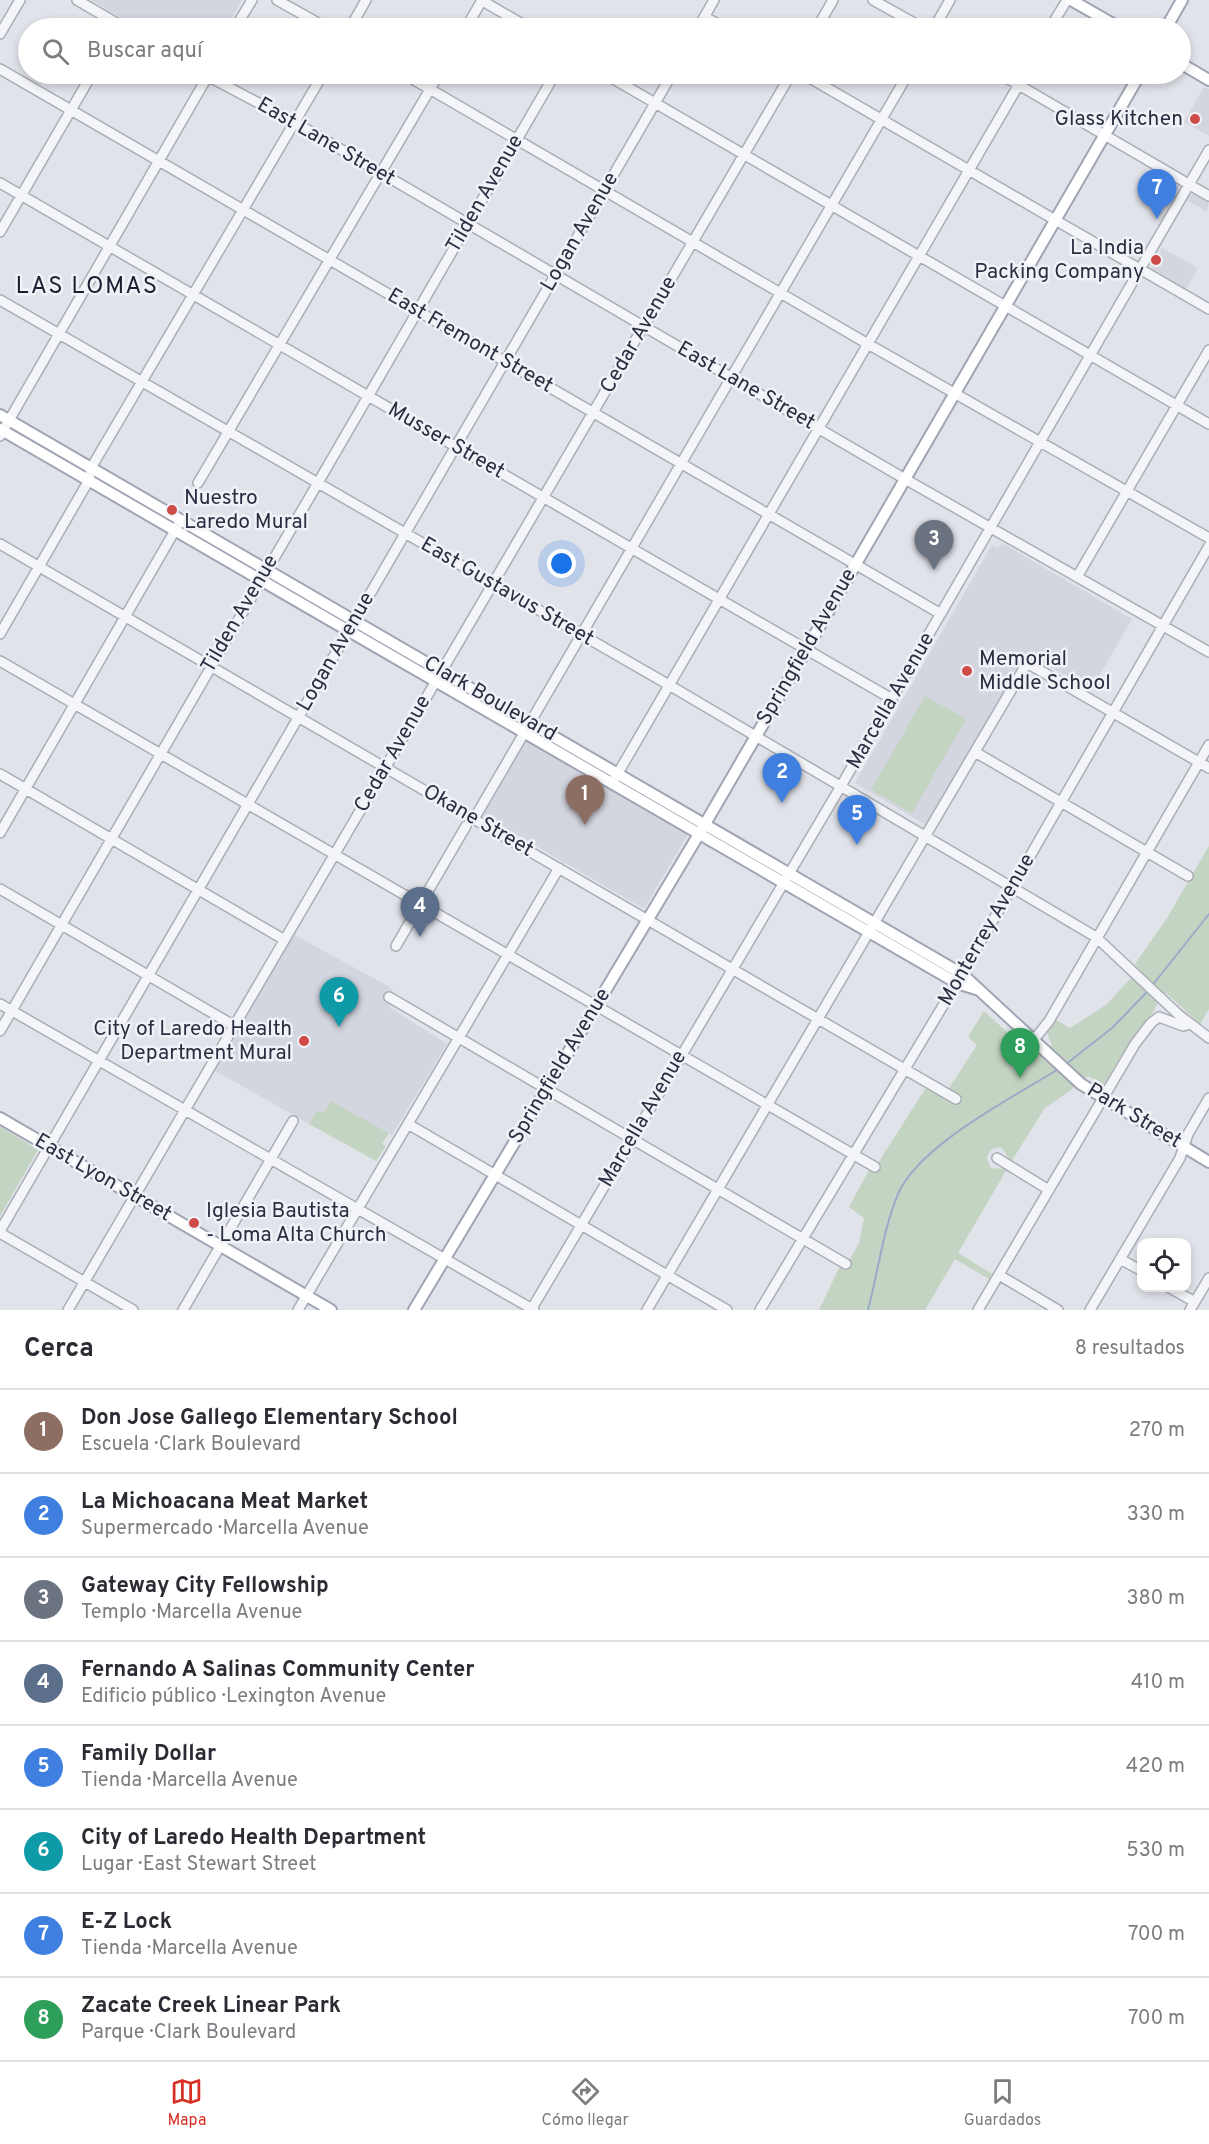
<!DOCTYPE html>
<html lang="es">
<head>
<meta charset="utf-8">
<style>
	:root { --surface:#fff; --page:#f2f2f3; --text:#2b2b33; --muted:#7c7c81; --line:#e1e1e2; --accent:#d93025 }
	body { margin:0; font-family:Overpass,sans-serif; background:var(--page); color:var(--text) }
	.controls { position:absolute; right:18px; bottom:18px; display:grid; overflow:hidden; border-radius:12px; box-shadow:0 3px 9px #0003 }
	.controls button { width:54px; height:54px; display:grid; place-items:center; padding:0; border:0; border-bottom:2px solid var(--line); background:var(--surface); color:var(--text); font:30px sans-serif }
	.you { position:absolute; left:562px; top:564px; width:21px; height:21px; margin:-15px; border:4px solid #fff; border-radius:50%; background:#1a73e8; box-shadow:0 0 0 9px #1a73e833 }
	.badge { display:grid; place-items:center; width:39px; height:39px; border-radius:50%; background:var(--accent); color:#fff; font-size:20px; font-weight:700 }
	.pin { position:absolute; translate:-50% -50px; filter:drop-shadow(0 2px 3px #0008) }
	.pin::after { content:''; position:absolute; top:32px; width:21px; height:18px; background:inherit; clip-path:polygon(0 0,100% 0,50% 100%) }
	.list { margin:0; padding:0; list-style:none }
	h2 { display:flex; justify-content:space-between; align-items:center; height:78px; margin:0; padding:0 24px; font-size:26px }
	h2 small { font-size:20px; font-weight:400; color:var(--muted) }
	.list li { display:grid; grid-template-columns:39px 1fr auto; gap:18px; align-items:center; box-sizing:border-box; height:84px; padding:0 24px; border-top:2px solid var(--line) }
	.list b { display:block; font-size:22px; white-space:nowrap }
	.list p { margin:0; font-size:20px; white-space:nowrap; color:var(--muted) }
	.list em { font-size:20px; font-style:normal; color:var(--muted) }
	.icon { flex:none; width:33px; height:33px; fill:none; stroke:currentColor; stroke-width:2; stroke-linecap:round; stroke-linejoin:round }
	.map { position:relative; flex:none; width:1209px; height:1310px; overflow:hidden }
	.search { position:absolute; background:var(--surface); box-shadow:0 3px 9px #0003; left:18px; right:18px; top:18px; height:66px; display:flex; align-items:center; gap:15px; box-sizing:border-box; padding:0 21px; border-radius:33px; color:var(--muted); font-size:22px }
	.sheet { height:750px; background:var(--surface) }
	nav { display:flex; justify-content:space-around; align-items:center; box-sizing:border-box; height:84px; border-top:2px solid var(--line); background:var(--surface); font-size:16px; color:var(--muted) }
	nav a { display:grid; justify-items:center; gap:3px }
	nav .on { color:var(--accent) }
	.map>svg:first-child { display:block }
	.built { fill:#d3d5df }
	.green { fill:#c4d4c2 }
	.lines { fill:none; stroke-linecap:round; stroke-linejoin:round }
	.stream { stroke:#9caac9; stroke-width:2 }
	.minor-casing { stroke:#aaadb7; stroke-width:12 }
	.major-casing { stroke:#a0a5b5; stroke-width:14 }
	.minor { stroke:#f4f5f8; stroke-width:9 }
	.major { stroke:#fff; stroke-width:10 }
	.poi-dot { fill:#ce4b47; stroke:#f1f2f7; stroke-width:2 }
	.labels { text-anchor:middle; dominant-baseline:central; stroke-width:5; stroke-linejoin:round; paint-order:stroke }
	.poi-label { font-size:21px; fill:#292e41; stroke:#f1f2f7; text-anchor:end }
	.street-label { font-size:21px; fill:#292e41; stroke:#f1f2f7 }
	.quarter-label { font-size:24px; letter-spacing:1.5px; fill:#1c1f32; stroke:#f1f2f7 }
</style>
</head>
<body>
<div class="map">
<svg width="1209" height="1310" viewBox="0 0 1209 1310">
	<rect width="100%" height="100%" fill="#e1e3ea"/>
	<!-- built -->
	<path class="built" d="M91,0H242L226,28H139Z
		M1204,87L1209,89V136L1184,122Z
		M1168,180L1179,187L1167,208L1155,201Z
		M1196,193L1209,201L1207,212L1187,200L1191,194Z
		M1162,248L1198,268L1186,289L1151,268Z
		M1002,543L1132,619L1091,690L1026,653L926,825L855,783L992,545L998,548Z
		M526,741L688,834L644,909L483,815Z
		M293,934L388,986L396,995L389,1007L447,1044L392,1135L331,1101L323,1114L317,1110L309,1124L214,1070Z"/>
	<!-- green -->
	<path class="green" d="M925,696L966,719L912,813L871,790Z
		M1209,846V1009L1200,1024L1166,993L1158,1002L1148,1022L1123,1052L1104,1085L1088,1076L1071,1090L1045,1108L1011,1162L1002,1148C994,1146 988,1151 987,1159L991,1168L1007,1169L958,1253L992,1274L989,1279L955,1259L925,1310H819L840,1266L845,1268L859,1243L864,1218L849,1207L869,1170L878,1163L927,1086L948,1090L977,1045L968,1037L984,1011L1033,1056L1052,1045L1047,1033L1056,1020L1070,1028L1106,1005L1139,969L1135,964L1167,918Z
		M331,1101L389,1133L382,1144L386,1146L376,1161L309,1124L317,1110L323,1113Z
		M0,1126L38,1150L0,1216Z"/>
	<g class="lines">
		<!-- stream -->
		<path class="stream" d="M1151,987L1209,914
			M1065,1065L1112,1028L1148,991
			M868,1310C878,1272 883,1230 898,1194C920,1144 1014,1097 1060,1068"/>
		<defs>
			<path id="minor" d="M77,0L125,28
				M277,0L327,28
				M481,0L529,28
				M873,0L923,28
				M705,17L725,28
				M235,28L252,0
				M350,28L366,0
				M466,28L482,0
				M698,28L714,0
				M817,28L833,0
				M934,28L950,0
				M1050,28L1067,0
				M0,34L20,0
				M0,69L941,614
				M204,74L294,122L905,479L1209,652
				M404,74L868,344L1209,538
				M605,74L1209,424
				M803,74L1209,309
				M1000,74L1209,196
				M0,183L892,699
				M0,232L92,74
				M0,300L669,685L1096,937L1179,1015L1209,1038
				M0,436L209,74
				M198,483L439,74
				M0,544L956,1099
				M1077,577L1209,350
				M0,634L89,480L91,468L323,74
				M0,661L875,1167
				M975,752L1188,876
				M0,774L283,939
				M614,780L1025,74
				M474,819L908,74
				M0,833L181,520
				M0,889L233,1025
				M396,946L466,826
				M389,997L846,1264
				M0,1004L534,1310
				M0,1031L555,74
				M1033,1041L1049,1021L1209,745
				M408,1124L727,1310
				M997,1158L1049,1190
				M0,1231L672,74
				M0,1233L133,1310
				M1120,1259L1142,1271
				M999,1275L1058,1310
				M1170,1288L1195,1302
				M68,1310L791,74
				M183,1310L293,1121
				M298,1310L559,868
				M531,1310L841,786L1209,150
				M647,1310L1027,663L1209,768
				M760,1310L962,974L1209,546
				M978,1310L1135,1044L1151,1023L1159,1017L1183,1026L1190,1024
				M1090,1310L1180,1158L1188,1134L1209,1098
				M1190,1310L1209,1278"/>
			<path id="major" d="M1071,0L1120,28
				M1166,28L1182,0
				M1180,63L1209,80
				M0,415L962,974L1081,1084L1209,1162
				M0,429L957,983L976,989
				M0,1118L331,1310
				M414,1310L705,824L1140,74"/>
		</defs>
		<!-- minor casing -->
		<use href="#minor" class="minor-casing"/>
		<!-- major casing -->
		<use href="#major" class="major-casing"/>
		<!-- minor -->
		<use href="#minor" class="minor"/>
		<!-- major -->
		<use href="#major" class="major"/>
	</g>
	<!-- markers -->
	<g class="poi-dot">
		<circle cx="1195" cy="119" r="6"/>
		<circle cx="1156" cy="260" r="6"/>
		<circle cx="172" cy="510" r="6"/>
		<circle cx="967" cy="671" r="6"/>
		<circle cx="304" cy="1041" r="6"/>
		<circle cx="194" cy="1223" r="6"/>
	</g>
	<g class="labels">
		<!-- poi labels -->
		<g class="poi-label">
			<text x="1183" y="119">Glass Kitchen</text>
			<text x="1144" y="248">La India<tspan x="1144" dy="24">Packing Company</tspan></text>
			<text x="184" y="498" text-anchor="start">Nuestro<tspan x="184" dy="24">Laredo Mural</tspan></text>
			<text x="979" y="659" text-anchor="start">Memorial<tspan x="979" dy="24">Middle School</tspan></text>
			<text x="292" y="1029">City of Laredo Health<tspan x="292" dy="24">Department Mural</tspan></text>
			<text x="206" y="1211" text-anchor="start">Iglesia Bautista<tspan x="206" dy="24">- Loma Alta Church</tspan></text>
		</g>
		<!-- street labels -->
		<g class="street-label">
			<text transform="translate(326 142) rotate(30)">East Lane Street</text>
			<text transform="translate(485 194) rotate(-60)">Tilden Avenue</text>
			<text transform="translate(580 232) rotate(-60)">Logan Avenue</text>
			<text transform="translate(639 335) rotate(-60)">Cedar Avenue</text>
			<text transform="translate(470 341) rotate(30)">East Fremont Street</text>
			<text transform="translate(746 386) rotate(30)">East Lane Street</text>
			<text transform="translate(446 441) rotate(30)">Musser Street</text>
			<text transform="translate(507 592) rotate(30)">East Gustavus Street</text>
			<text transform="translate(240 614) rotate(-60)">Tilden Avenue</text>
			<text transform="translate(807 647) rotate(-60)">Springfield Avenue</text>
			<text transform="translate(336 652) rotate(-60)">Logan Avenue</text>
			<text transform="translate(490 699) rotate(30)">Clark Boulevard</text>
			<text transform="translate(891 701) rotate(-60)">Marcella Avenue</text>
			<text transform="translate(393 754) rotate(-60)">Cedar Avenue</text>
			<text transform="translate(478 821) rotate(30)">Okane Street</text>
			<text transform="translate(987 930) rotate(-60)">Monterrey Avenue</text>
			<text transform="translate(560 1066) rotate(-59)">Springfield Avenue</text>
			<text transform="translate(1134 1116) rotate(31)">Park Street</text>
			<text transform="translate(643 1119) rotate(-60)">Marcella Avenue</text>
			<text transform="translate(103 1178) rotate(30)">East Lyon Street</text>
		</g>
		<!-- quarter labels -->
		<g class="quarter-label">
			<text x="87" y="287">LAS LOMAS</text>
		</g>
	</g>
</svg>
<div class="controls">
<button><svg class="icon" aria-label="locate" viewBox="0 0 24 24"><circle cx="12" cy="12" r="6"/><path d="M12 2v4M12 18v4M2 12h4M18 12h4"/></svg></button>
</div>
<div class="you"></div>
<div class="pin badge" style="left:585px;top:825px;background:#8d6e63">1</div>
<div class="pin badge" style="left:782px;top:803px;background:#3f7fe0">2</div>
<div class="pin badge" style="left:934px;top:570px;background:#6b7280">3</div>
<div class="pin badge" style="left:420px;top:937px;background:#5c6f8a">4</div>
<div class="pin badge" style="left:857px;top:845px;background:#3f7fe0">5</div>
<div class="pin badge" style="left:339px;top:1027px;background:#0f9aa8">6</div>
<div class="pin badge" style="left:1157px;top:219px;background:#3f7fe0">7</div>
<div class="pin badge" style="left:1020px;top:1078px;background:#2e9e5b">8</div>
<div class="search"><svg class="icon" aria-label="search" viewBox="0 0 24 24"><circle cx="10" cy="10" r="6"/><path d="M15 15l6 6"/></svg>Buscar aquí</div>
</div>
<section class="sheet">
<h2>Cerca<small>8 resultados</small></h2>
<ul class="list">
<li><span class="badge" style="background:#8d6e63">1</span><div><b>Don Jose Gallego Elementary School</b><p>Escuela · Clark Boulevard</p></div><em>270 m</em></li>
<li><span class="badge" style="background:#3f7fe0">2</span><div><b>La Michoacana Meat Market</b><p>Supermercado · Marcella Avenue</p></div><em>330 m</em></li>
<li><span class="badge" style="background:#6b7280">3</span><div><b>Gateway City Fellowship</b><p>Templo · Marcella Avenue</p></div><em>380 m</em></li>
<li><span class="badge" style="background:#5c6f8a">4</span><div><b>Fernando A Salinas Community Center</b><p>Edificio público · Lexington Avenue</p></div><em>410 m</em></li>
<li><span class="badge" style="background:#3f7fe0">5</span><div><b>Family Dollar</b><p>Tienda · Marcella Avenue</p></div><em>420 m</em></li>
<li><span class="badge" style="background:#0f9aa8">6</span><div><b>City of Laredo Health Department</b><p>Lugar · East Stewart Street</p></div><em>530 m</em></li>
<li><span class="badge" style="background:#3f7fe0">7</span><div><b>E-Z Lock</b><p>Tienda · Marcella Avenue</p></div><em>700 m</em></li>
<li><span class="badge" style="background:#2e9e5b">8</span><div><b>Zacate Creek Linear Park</b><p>Parque · Clark Boulevard</p></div><em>700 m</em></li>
</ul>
</section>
<nav>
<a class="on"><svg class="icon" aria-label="map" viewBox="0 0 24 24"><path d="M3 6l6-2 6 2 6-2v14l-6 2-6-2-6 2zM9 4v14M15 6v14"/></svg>Mapa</a>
<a><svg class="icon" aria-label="directions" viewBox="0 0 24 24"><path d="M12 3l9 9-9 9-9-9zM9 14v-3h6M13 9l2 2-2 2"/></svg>Cómo llegar</a>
<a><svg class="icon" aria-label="saved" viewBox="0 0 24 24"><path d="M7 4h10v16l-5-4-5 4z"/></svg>Guardados</a>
</nav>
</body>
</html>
